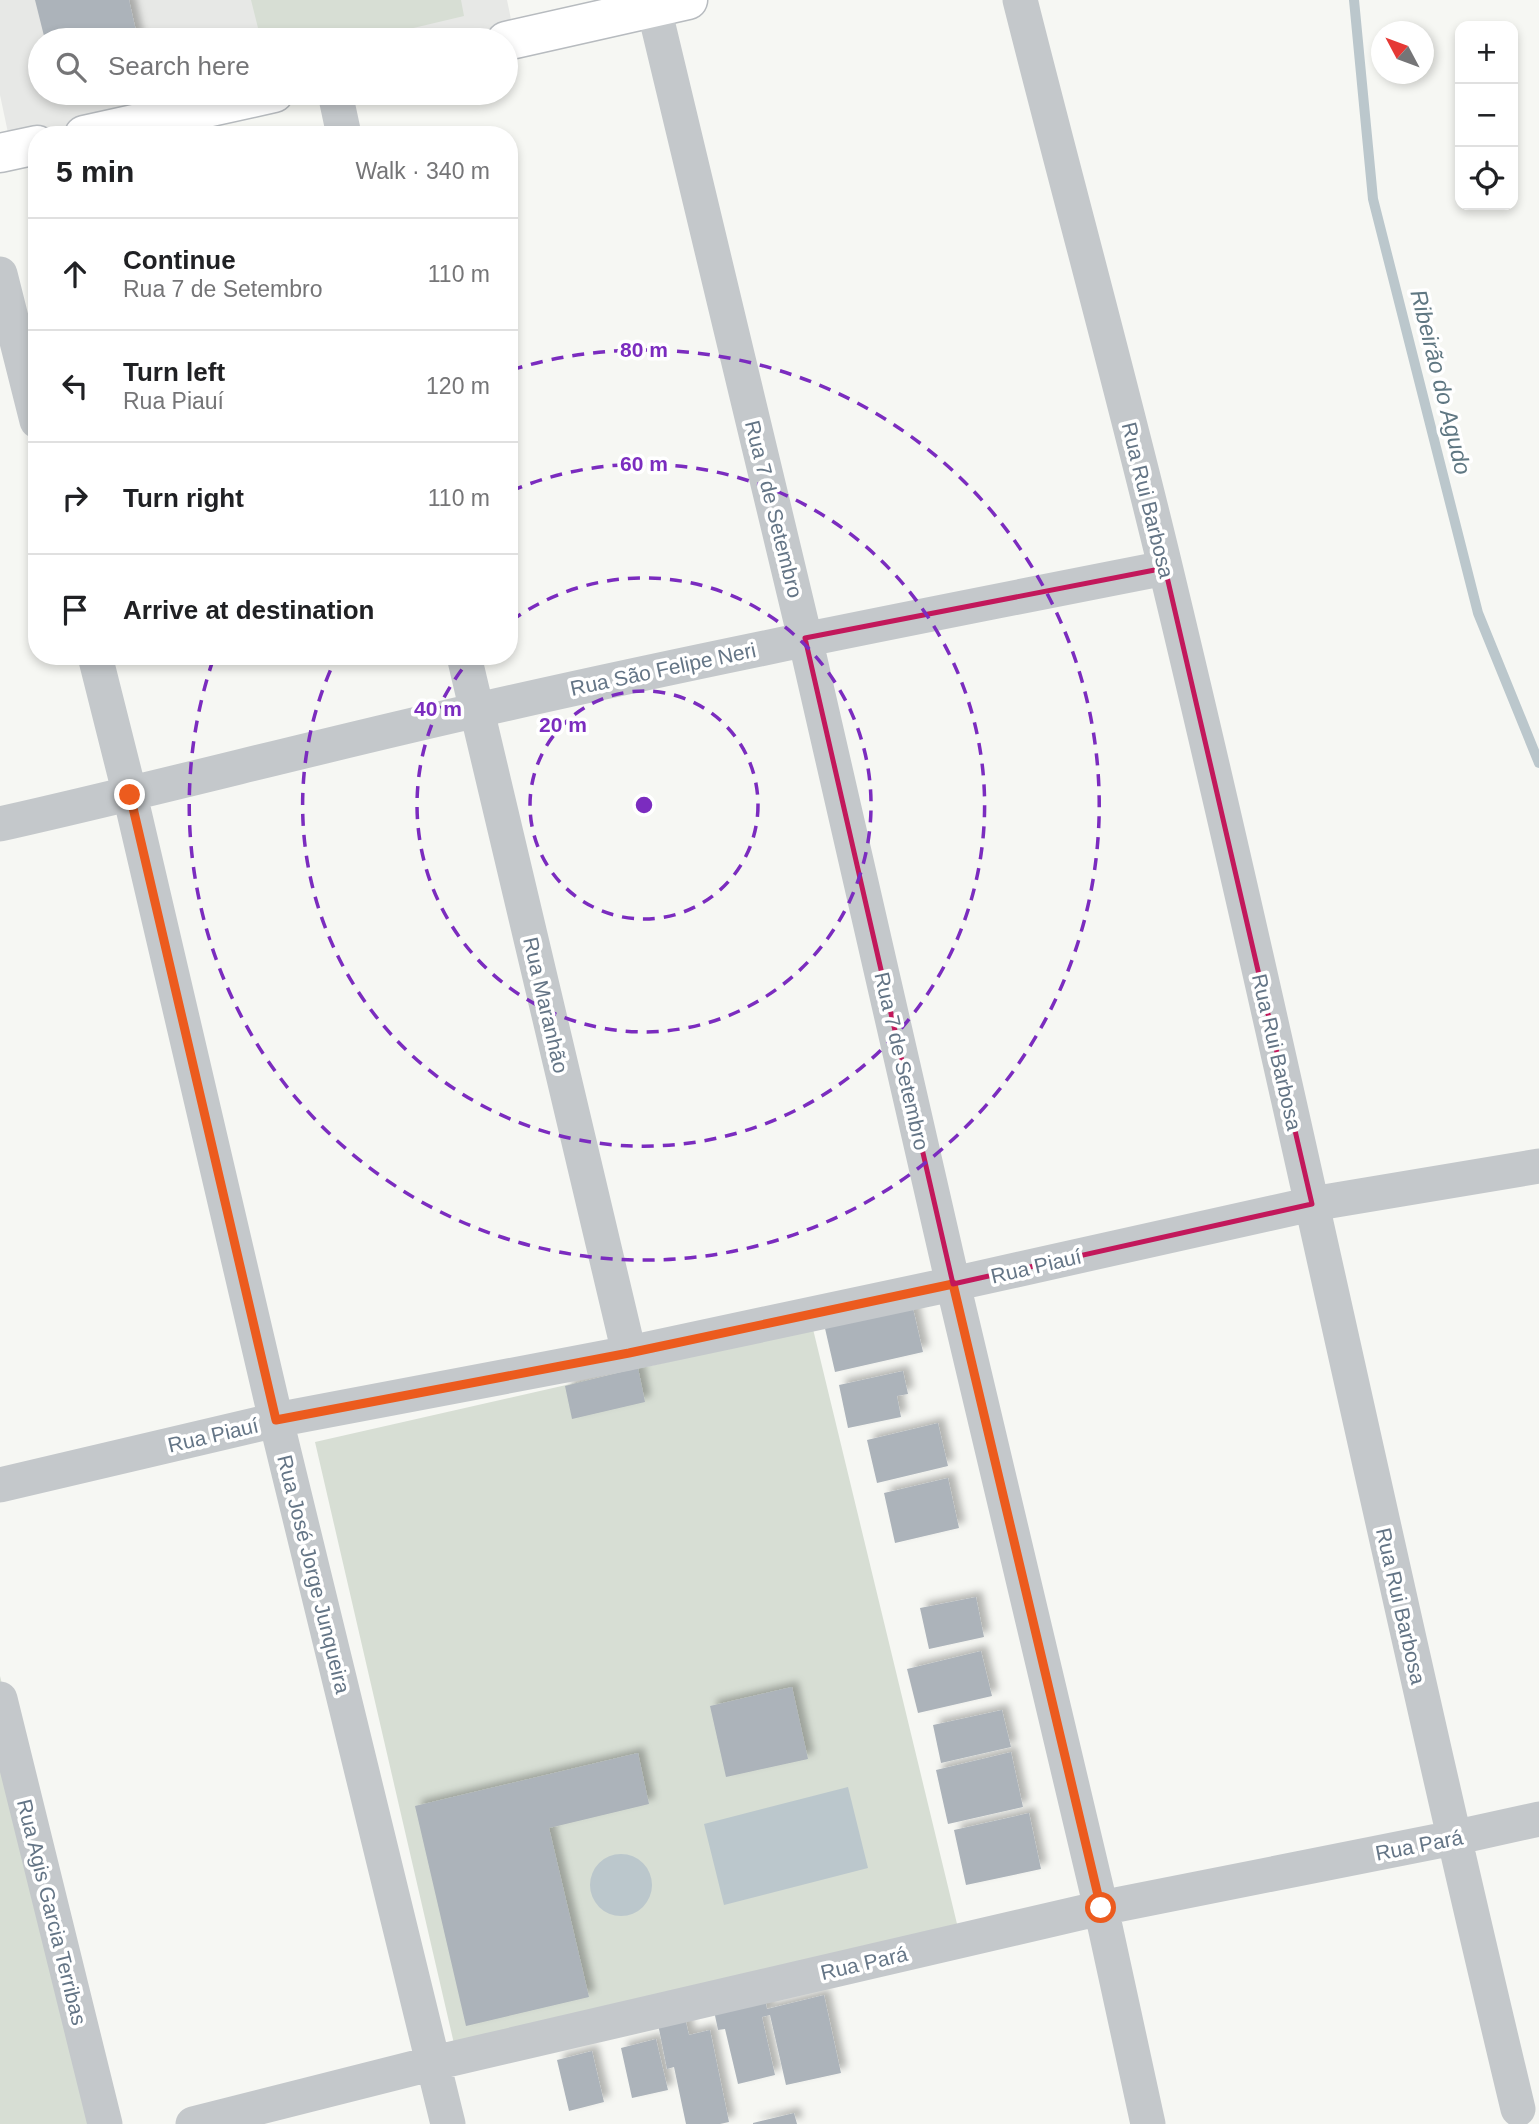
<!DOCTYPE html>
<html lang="en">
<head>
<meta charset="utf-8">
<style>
	:root { --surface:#fff; --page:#f6f6f6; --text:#202124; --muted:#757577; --line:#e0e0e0 }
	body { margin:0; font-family:Arial,sans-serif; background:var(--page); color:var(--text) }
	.controls { position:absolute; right:21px; top:21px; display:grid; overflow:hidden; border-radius:14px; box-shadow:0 4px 10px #0003 }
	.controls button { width:63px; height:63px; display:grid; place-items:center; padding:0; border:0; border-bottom:2px solid var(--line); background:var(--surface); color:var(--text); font:35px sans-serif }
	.compass { position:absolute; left:1371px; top:21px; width:63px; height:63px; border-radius:50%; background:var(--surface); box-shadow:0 4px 10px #0003; rotate:311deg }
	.stop { position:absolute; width:21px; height:21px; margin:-16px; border:5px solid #ec5b1e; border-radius:50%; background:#fff }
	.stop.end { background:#ec5b1e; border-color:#fff; box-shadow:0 2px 7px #0008 }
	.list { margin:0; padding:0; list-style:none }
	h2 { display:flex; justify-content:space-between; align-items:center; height:91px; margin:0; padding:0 28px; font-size:30px }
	h2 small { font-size:23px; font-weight:400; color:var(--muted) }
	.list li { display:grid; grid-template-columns:46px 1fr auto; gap:21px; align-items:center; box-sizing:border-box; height:112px; padding:0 28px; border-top:2px solid var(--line) }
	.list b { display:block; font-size:26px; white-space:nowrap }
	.list p { margin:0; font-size:23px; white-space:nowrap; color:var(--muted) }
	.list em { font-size:23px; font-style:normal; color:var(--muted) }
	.icon { flex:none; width:38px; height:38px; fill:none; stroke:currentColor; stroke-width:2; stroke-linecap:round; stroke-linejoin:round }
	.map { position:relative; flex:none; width:1539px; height:2124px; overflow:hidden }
	.search { position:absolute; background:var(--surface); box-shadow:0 4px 10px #0003; left:28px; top:28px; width:490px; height:77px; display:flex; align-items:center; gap:18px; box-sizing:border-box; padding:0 24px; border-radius:38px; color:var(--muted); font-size:26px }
	.panel { position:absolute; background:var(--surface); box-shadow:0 4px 10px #0003; left:28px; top:126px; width:490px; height:539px; border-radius:28px }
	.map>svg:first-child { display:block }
	.built { fill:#e7e8e6 }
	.green { fill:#d7ded4 }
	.water { fill:#bbc7cc }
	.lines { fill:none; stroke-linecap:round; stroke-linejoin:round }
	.stream { stroke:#bbc7cc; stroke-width:10 }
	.building { fill:#acb3ba; filter:url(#shadow) }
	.primary-casing { stroke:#b7bbbf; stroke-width:41 }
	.minor { stroke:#c4c8cb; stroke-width:35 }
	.primary { stroke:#fff; stroke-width:38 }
	.route { stroke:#ec5b1e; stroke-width:9 }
	.marked { fill:none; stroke:#c2185b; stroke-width:5; stroke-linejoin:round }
	.ring { fill:none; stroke:#7b2cbf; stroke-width:3.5; stroke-dasharray:12 9 }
	.labels { text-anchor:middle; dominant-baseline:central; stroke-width:7; stroke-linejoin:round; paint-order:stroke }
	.street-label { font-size:21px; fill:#647586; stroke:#fff }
	.water-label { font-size:23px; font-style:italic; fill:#5f7782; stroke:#fff }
	.centre { fill:#7b2cbf; stroke:#fff; stroke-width:3.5 }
	.ring-label { font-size:21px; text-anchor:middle; font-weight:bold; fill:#7b2cbf; stroke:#fff; stroke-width:7; stroke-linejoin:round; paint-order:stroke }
</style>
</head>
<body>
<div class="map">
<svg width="1539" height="2124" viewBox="0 0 1539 2124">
	<defs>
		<filter id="shadow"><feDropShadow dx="6" dy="-6" stdDeviation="3.5" flood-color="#0004"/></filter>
	</defs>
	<rect width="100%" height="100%" fill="#f6f7f3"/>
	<!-- built -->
	<path class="built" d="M0,0H507L514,34L484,40H40V93H253L67,135H37L11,147L0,95Z"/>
	<!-- green -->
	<path class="green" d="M251,0H461L464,16L363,40H261Z
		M813,1329L958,1928L455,2048L315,1442Z
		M0,1676L112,2124H0Z"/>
	<!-- water -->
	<path class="water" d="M848,1787L868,1868L724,1905L704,1824Z
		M590 1885a31 31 0 1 1 62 0a31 31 0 1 1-62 0Z"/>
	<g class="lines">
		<!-- stream -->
		<path class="stream" d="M1354,0L1373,199L1478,613L1539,763"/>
	</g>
	<!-- building -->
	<path class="building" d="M35,0H129L138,40H45Z
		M912,1304L923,1352L835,1372L824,1324Z
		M638,1368L645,1402L572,1419L565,1386Z
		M903,1371L908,1394L897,1396L901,1417L848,1428L839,1385Z
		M938,1423L948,1466L877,1483L867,1440Z
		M948,1478L959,1528L895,1543L884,1493Z
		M976,1597L984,1637L929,1649L920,1608Z
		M981,1651L992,1696L918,1713L907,1669Z
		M792,1687L808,1759L726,1777L710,1706Z
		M1002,1710L1011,1747L941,1763L933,1725Z
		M1011,1752L1023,1807L948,1824L936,1770Z
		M638,1753L649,1804L549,1828L589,1997L466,2026L415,1806Z
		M1029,1813L1041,1869L966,1885L954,1830Z
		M764,1994L767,2009L824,1995L841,2073L786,2085L770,2015L762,2017L775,2075L738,2084L725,2029L718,2030L713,2006Z
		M684,2014L689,2035L710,2030L729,2122L720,2124H686L674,2067L667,2069L657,2019Z
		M656,2039L668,2090L632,2098L621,2048Z
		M592,2051L604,2102L569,2111L557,2060Z
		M794,2113L797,2124H753V2123Z"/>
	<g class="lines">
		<defs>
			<path id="primary" d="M506,41L688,0
				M84,135L274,93
				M0,153L37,145"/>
		</defs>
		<!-- primary casing -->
		<use href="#primary" class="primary-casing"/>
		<!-- minor -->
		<path class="minor" d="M652,0L805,638L953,1284L1101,1908L1148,2124
			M1020,0C1068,190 1120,379 1166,570C1289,1081 1395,1597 1518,2109
			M335,93L344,135
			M0,274L37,421
			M95,656L130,795L276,1420L448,2124
			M464,656L629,1353
			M0,824C160,788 318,746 478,710C706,658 936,613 1165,568
			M0,1485L276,1420L629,1353L953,1284L1312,1204L1539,1166
			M0,1699L105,2124
			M193,2124L434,2063L1101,1908L1453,1838L1539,1819"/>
		<!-- primary -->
		<use href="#primary" class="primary"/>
	</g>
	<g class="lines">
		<!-- route -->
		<path class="route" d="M130,795L276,1420L629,1353L953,1284L1101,1908"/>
	</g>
	<!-- marked area -->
	<path class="marked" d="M1165,568L1312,1204L953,1284L805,638Z"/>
	<!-- distance rings -->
	<g class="ring">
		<circle cx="644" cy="805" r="114"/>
		<path d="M511 621A227 227 0 1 1 471 658"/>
		<path d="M511 491A341 341 0 1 1 336 658"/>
		<path d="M511 370A455 455 0 1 1 214 657"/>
	</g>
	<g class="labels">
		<!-- street labels -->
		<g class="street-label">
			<text transform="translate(1148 500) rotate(76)">Rua Rui Barbosa</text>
			<text transform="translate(774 509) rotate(76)">Rua 7 de Setembro</text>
			<text transform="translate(663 669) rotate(-12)">Rua São Felipe Neri</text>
			<text transform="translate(546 1005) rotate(77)">Rua Maranhão</text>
			<text transform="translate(1277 1052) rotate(77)">Rua Rui Barbosa</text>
			<text transform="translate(902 1061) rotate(77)">Rua 7 de Setembro</text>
			<text transform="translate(1036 1266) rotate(-13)">Rua Piauí</text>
			<text transform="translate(213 1435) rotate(-13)">Rua Piauí</text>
			<text transform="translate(314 1574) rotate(76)">Rua José Jorge Junqueira</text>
			<text transform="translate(1401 1606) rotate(77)">Rua Rui Barbosa</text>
			<text transform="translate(1419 1845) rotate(-11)">Rua Pará</text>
			<text transform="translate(52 1912) rotate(76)">Rua Agis Garcia Terribas</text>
			<text transform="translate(864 1963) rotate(-13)">Rua Pará</text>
		</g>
		<!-- water labels -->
		<g class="water-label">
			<text transform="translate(1441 382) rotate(76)">Ribeirão do Agudo</text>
		</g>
	</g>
	<circle cx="644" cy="805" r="10" class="centre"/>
	<g class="ring-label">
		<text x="644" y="357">80 m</text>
		<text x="644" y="471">60 m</text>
		<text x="438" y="716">40 m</text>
		<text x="563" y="732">20 m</text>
	</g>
</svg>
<div class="controls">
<button>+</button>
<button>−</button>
<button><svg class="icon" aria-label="locate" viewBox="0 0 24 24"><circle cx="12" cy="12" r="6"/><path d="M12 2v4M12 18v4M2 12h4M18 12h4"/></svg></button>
</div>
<svg class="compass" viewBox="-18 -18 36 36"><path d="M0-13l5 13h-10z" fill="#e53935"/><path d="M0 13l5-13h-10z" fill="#757577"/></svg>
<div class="stop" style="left:1101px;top:1908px"></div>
<div class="stop end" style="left:130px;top:795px"></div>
<div class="search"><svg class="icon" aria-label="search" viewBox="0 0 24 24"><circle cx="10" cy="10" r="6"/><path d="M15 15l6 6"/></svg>Search here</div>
<section class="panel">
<h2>5 min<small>Walk · 340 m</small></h2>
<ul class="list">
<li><svg class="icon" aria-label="ahead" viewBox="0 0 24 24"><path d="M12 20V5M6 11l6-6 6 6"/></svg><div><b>Continue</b><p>Rua 7 de Setembro</p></div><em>110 m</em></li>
<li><svg class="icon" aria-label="left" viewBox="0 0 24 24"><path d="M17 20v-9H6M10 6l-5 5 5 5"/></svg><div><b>Turn left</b><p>Rua Piauí</p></div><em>120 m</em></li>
<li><svg class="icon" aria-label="right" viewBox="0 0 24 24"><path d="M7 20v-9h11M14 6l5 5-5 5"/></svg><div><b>Turn right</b></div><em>110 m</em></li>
<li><svg class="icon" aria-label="arrive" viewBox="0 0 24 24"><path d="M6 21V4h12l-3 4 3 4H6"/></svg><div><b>Arrive at destination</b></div></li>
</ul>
</section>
</div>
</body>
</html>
